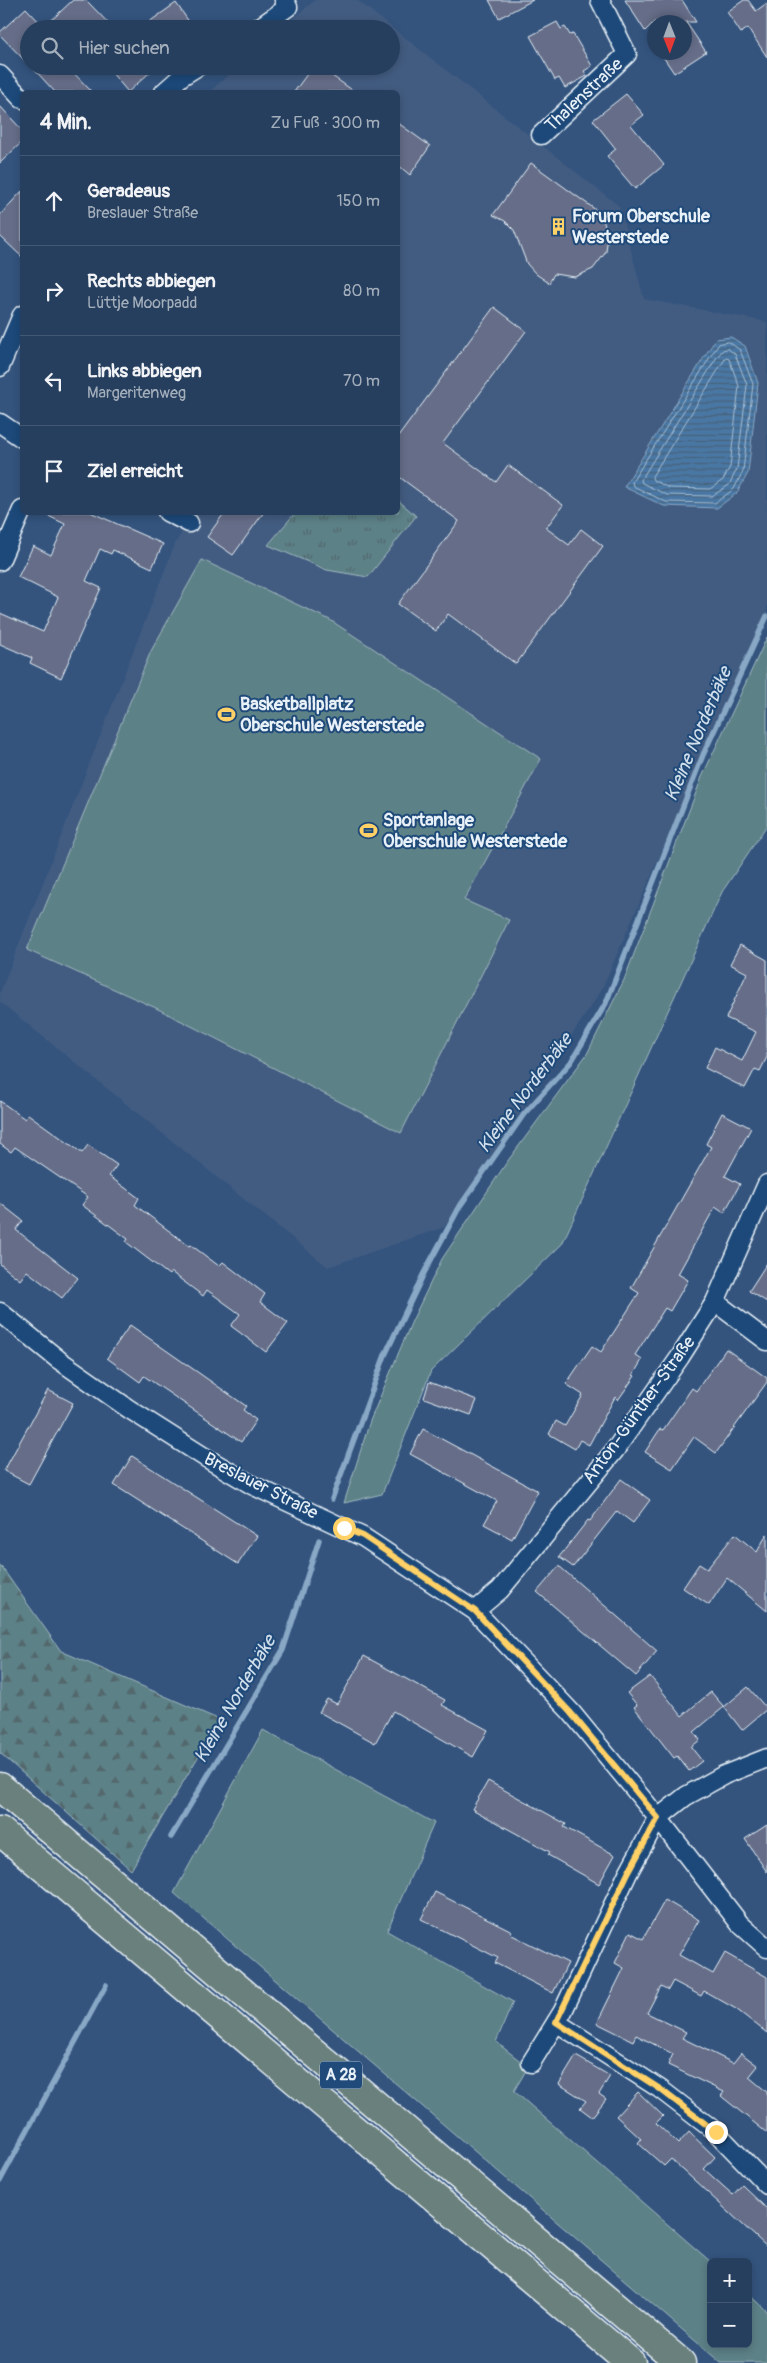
<!DOCTYPE html>
<html lang="de">
<head>
<meta charset="utf-8">
<style>
	:root { --surface:#273f5e; --page:#334a67; --text:#f1f3f6; --muted:#a4afbc; --line:#435873 }
	body { margin:0; font-family:Pangolin,sans-serif; background:var(--page); color:var(--text) }
	.controls { position:absolute; right:15px; bottom:15px; display:grid; overflow:hidden; border-radius:8px; box-shadow:0 2px 8px #0003 }
	.controls button { width:45px; height:45px; display:grid; place-items:center; padding:0; border:0; border-bottom:1px solid var(--line); background:var(--surface); color:var(--text); font:25px sans-serif }
	.compass { position:absolute; left:647px; top:15px; width:45px; height:45px; border-radius:50%; background:var(--surface); box-shadow:0 2px 8px #0003; rotate:179deg }
	.stop { position:absolute; width:15px; height:15px; margin:-11px; border:4px solid #ffd166; border-radius:50%; background:#fff }
	.stop.end { background:#ffd166; border-color:#fff; box-shadow:0 1px 5px #0008 }
	.list { margin:0; padding:0; list-style:none }
	h2 { display:flex; justify-content:space-between; align-items:center; height:65px; margin:0; padding:0 20px; font-size:21px }
	h2 small { font-size:16px; font-weight:400; color:var(--muted) }
	.list li { display:grid; grid-template-columns:32px 1fr auto; gap:15px; align-items:center; box-sizing:border-box; height:90px; padding:0 20px; border-top:1px solid var(--line) }
	.list b { display:block; font-size:19px; white-space:nowrap }
	.list p { margin:0; font-size:16px; white-space:nowrap; color:var(--muted) }
	.list em { font-size:16px; font-style:normal; color:var(--muted) }
	.icon { flex:none; width:28px; height:28px; fill:none; stroke:currentColor; stroke-width:2; stroke-linecap:round; stroke-linejoin:round }
	.map { position:relative; flex:none; width:767px; height:2363px; overflow:hidden }
	.search { position:absolute; background:var(--surface); box-shadow:0 2px 8px #0003; left:20px; top:20px; width:380px; height:55px; display:flex; align-items:center; gap:12px; box-sizing:border-box; padding:0 18px; border-radius:28px; color:var(--muted); font-size:19px }
	.panel { position:absolute; background:var(--surface); box-shadow:0 2px 8px #0003; left:20px; top:90px; width:380px; height:425px; border-radius:8px }
	.map>svg:first-child { display:block }
	.built { fill:#435c81 }
	.grass { fill:#5b8187; stroke:#a2b9c0 }
	.forest { fill:url(#forest-firs); stroke:#a2b9c0 }
	.park { fill:url(#park-tufts); stroke:#a2b9c0 }
	.water { fill:url(#water-rules); stroke:#88a8c6 }
	.lines { fill:none; stroke-linecap:round; stroke-linejoin:round }
	.shore { stroke:#a8c0d6; stroke-width:1 }
	.stream { stroke:#88a8c6; stroke-width:5.5 }
	.building { fill:#656d88; stroke:#e8f1f8 }
	.street-casing { stroke:#e8f1f8; stroke-width:21 }
	.highway-casing { stroke:#e8f1f8; stroke-width:31 }
	.street { stroke:#1f4a7a; stroke-width:18 }
	.highway { stroke:#6a807c; stroke-width:28 }
	.route { stroke:#ffd166; stroke-width:6 }
	.labels { text-anchor:middle; dominant-baseline:central; stroke-width:4; stroke-linejoin:round; paint-order:stroke }
	.shield { fill:#1f4a7a; stroke:#acbfd2; stroke-width:1 }
	.shield-label { font-size:16px; font-weight:bold; fill:#e8f1f8 }
	.street-label { font-size:18px; fill:#e8f1f8; stroke:#1f4a7a }
	.poi-label { font-size:18px; font-weight:bold; fill:#e8f1f8; stroke:#1f4a7a; text-anchor:start }
	.water-label { font-size:19px; font-style:italic; fill:#d0dfeb; stroke:#1f4a7a }
</style>
</head>
<body>
<div class="map">
<svg width="767" height="2363" viewBox="0 0 767 2363">
	<defs>
		<pattern id="forest-firs" width="22" height="20" patternUnits="userSpaceOnUse" patternTransform="scale(1.25)"><rect width="22" height="20" fill="#5b8187"/><path d="M5 1l3.5 6h-7zM16 11l3.5 6h-7z" fill="#52676c"/></pattern>
		<pattern id="park-tufts" width="24" height="20" patternUnits="userSpaceOnUse" patternTransform="scale(1.25)"><rect width="24" height="20" fill="#5b8187"/><path d="M3 7l-1-3M5 7V3M7 7l1-3M15 17l-1-3M17 17v-4M19 17l1-3" fill="none" stroke="#52676c"/></pattern>
		<pattern id="water-rules" width="6" height="5" patternUnits="userSpaceOnUse" patternTransform="scale(1.25)"><rect width="6" height="5" fill="#4877a4"/><path d="M0 2.5h6" fill="none" stroke="#476077"/></pattern>
	</defs>
	<rect width="100%" height="100%" fill="#34547e"/>
	<filter id="ink" filterUnits="userSpaceOnUse"><feTurbulence type="fractalNoise" baseFrequency=".02" numOctaves="2"/><feDisplacementMap in="SourceGraphic" scale="10" xChannelSelector="R" yChannelSelector="G"/><feConvolveMatrix kernelMatrix="1 2 1 2 8 2 1 2 1" color-interpolation-filters="sRGB"/></filter>
	<g filter="url(#ink)">
		<!-- built -->
		<path class="built" d="M315,0H357L619,206L644,299L767,322V610L601,991L444,1227L328,1267L0,1002V993L175,544L193,513L398,512V92H209L239,66H391V29H282Z"/>
		<!-- grass -->
		<path class="grass" d="M202,560L330,620L541,759L464,900L509,920L401,1133L156,1008L27,950L151,651Z
			M767,637V825L722,892L562,1244L431,1371L382,1494L344,1503L370,1421L412,1321L442,1259L507,1162L587,1054L624,980L702,777Z
			M263,1730L434,1823L387,1931L513,2002L496,2042L528,2067L514,2091L711,2262V2344H748V2294L767,2311V2363H721L174,1893Z"/>
		<!-- forest -->
		<path class="forest" d="M0,1565L61,1651L220,1720L131,1870L0,1753Z"/>
		<!-- park -->
		<path class="park" d="M398,500L416,516L368,577L327,570L268,545L295,513L398,512Z"/>
		<!-- water -->
		<path class="water" d="M731,337L745,346L758,383L748,473L737,493L717,508L664,506L624,487L708,351L716,339Z"/>
		<g class="lines">
			<!-- shore -->
			<path class="shore" d="M729,342L740,350L753,384L743,471L734,489L715,503L666,502L633,486L632,482L712,354L719,344Z
				M728,349L735,354L747,385L737,469L729,485L712,496L667,495L642,483L641,480L717,357L723,350Z
				M726,358L729,359L739,386L730,467L723,480L710,489L669,488L653,480L652,477Z"/>
			<!-- stream -->
			<path class="stream" d="M332,1499L385,1355L424,1273L460,1206L524,1114L571,1062L606,1003L703,755L767,616
				M171,1837L283,1650L319,1540
				M0,2181L106,1985"/>
		</g>
		<!-- building -->
		<path class="building" d="M73,0H86L114,29H29V65L0,35V32L26,8L44,27Z
			M489,0H533L499,18Z
			M625,0H682L696,22H686L706,52L674,73L660,52H684V22H654L645,31Z
			M744,0H748L756,11L767,3V57L748,28L741,33L727,12Z
			M176,3L194,29H139Z
			M557,22L561,29L565,27L570,35L573,34L592,66L584,71L587,76L565,88L559,78L555,80L530,36Z
			M31,66H67L92,92H55Z
			M106,66H157L128,92Z
			M313,66H318L355,92H294Z
			M626,94L644,115L631,125L664,165L635,189L607,156L616,149L593,120Z
			M0,106L22,130V142L0,163Z
			M398,123L430,146L410,175L398,165Z
			M531,163L600,213L608,233L606,252L593,269L575,277L554,274L549,283L536,274L527,264L514,230L505,221L493,215Z
			M22,191V257L0,236V215Z
			M494,307L526,331L443,443L496,482L508,465L563,505L546,528L569,545L581,529L603,546L516,664L448,614L436,631L398,604L459,521L398,476V437Z
			M40,512H90L163,544L152,568L113,550L111,554L100,549L86,581L101,588L61,678L30,663L32,658L0,644V613L43,632L58,597L18,577L33,546L51,555L65,524Z
			M225,512H264L233,555L207,537Z
			M740,945L767,960V1057L760,1071L755,1069L745,1088L705,1068L715,1047L742,1061L756,1032L726,1018L747,973L730,964Z
			M0,1101L25,1119L28,1114L82,1153L88,1145L117,1165L109,1176L139,1198L135,1205L189,1246L191,1245L219,1266L223,1262L265,1294L260,1302L288,1323L266,1352L231,1326L240,1314L207,1290L203,1296L171,1272L169,1275L126,1242L128,1239L82,1205L88,1197L15,1147L11,1152L0,1144Z
			M722,1113L751,1128L725,1176L740,1184L724,1213L715,1207L678,1274L688,1280L670,1311L665,1308L635,1355L642,1360L633,1375L635,1376L618,1400L615,1397L589,1445L580,1440L575,1449L549,1434L556,1421L565,1426L583,1395L566,1384L592,1346L601,1352L639,1293L631,1288L711,1147L706,1144Z
			M0,1203L23,1221L16,1230L78,1278L62,1298L27,1271L20,1280L0,1264Z
			M767,1263V1302L749,1291Z
			M130,1325L246,1406L243,1410L256,1420L241,1442L144,1376L140,1382L107,1358Z
			M726,1349L767,1378V1382L716,1453L694,1437L672,1469L645,1452L660,1429L663,1430L692,1388L696,1391Z
			M429,1382L477,1400L471,1415L424,1398Z
			M48,1390L73,1403L29,1484L4,1471Z
			M423,1429L538,1491L512,1539L484,1524L497,1501L410,1454Z
			M132,1456L257,1536L238,1564L114,1485Z
			M621,1479L650,1500L633,1523L617,1511L573,1567L559,1557L588,1520L590,1521Z
			M735,1534L757,1552L767,1534V1611L727,1578L709,1605L683,1588L699,1564L707,1569Z
			M559,1566L657,1651L636,1676L537,1592Z
			M364,1656L445,1700L442,1705L488,1730L473,1757L393,1711L375,1743L319,1712L327,1699L337,1704Z
			M650,1676L682,1716L711,1692L724,1707L694,1732L700,1740L691,1747L702,1761L689,1771L677,1756L674,1758L634,1707L637,1705L627,1693Z
			M748,1687L767,1709L742,1730L724,1707Z
			M488,1781L566,1824L564,1827L615,1855L599,1884L548,1855L550,1852L472,1809Z
			M767,1825V1872L745,1839Z
			M435,1892L512,1931L510,1934L568,1963L553,1993L495,1963L498,1958L421,1919Z
			M665,1900L699,1920L679,1955L713,1974L725,1953L767,1977V2033L736,2009L704,1991L701,1996L673,1981L668,1990L661,1986L647,2013L686,2032L682,2038L733,2063L741,2053L758,2066L749,2077L767,2092V2133L721,2096L724,2092L668,2065L673,2054L636,2035L633,2041L597,2023L624,1968L615,1963L630,1932L643,1939Z
			M576,2056L610,2076L599,2094L606,2099L592,2117L580,2108L586,2101L559,2084Z
			M638,2092L663,2116L656,2123L678,2144L689,2132L715,2157L704,2169L733,2195L742,2185L767,2209V2247L671,2159L664,2166L638,2143L641,2139L616,2116Z"/>
		<g class="lines">
			<defs>
				<path id="street" d="M257,29L288,7L284,0
					M0,75L22,99
					M164,92L182,76L198,66
					M541,135L627,54L600,0
					M0,367L22,315
					M0,423L22,438
					M167,512L189,523
					M0,561L22,510
					M715,1302L767,1341
					M0,1312L59,1360L129,1409L203,1456L252,1485L363,1537L475,1611L571,1712L658,1818L740,1924L767,1948
					M475,1611L500,1590L615,1450L680,1357L715,1302L767,1184
					M556,2022L660,2089L716,2132L767,2185
					M531,2063L563,2011L628,1873L658,1818L686,1796L724,1775L767,1758"/>
				<path id="highway" d="M0,1787L681,2363
					M0,1831L631,2363"/>
			</defs>
			<!-- street casing -->
			<use href="#street" class="street-casing"/>
			<!-- highway casing -->
			<use href="#highway" class="highway-casing"/>
			<!-- street -->
			<use href="#street" class="street"/>
			<!-- highway -->
			<use href="#highway" class="highway"/>
		</g>
	</g>
	<g class="lines" filter="url(#ink)">
		<!-- route -->
		<path class="route" d="M344,1528L363,1536L475,1611L570,1712L658,1818L628,1873L556,2022L660,2089L716,2132"/>
	</g>
	<!-- icons -->
	<defs>
		<symbol id="building-bare" viewBox="-9 -9 18 18"><path d="M-4-6H4V6H1V3H-1V6H-4ZM-2.5-4.3h1.7v1.8h-1.7ZM.8-4.3h1.7v1.8H.8ZM-2.5-1h1.7V.8h-1.7ZM.8-1h1.7V.8H.8Z" fill="#ffd166" stroke="#1f4a7a" stroke-width="2.5" paint-order="stroke"/></symbol>
		<symbol id="stadium-bare" viewBox="-9 -9 18 18"><path d="M0-5a6.5 5 0 1 0 0 10a6.5 5 0 1 0 0-10ZM-3.5-1.8h7v3.6h-7Z" fill="#ffd166" stroke="#1f4a7a" stroke-width="2.5" paint-order="stroke"/></symbol>
	</defs>
	<g fill-rule="evenodd">
		<use href="#building-bare" x="546" y="214" width="25" height="25"/>
		<use href="#stadium-bare" x="214" y="702" width="25" height="25"/>
		<use href="#stadium-bare" x="356" y="818" width="25" height="25"/>
	</g>
	<g class="labels">
		<!-- shield labels -->
		<rect class="shield" x="320" y="2061.5" width="42" height="27" rx="4"/>
		<g class="shield-label">
			<text x="341" y="2075">A 28</text>
		</g>
		<!-- street labels -->
		<g class="street-label">
			<text transform="translate(584 95) rotate(-43)">Thalenstraße</text>
			<text transform="translate(639 1410) rotate(-54)">Anton-Günther-Straße</text>
			<text transform="translate(261 1486) rotate(27)">Breslauer Straße</text>
		</g>
		<!-- poi labels -->
		<g class="poi-label">
			<text x="572" y="216">Forum Oberschule<tspan x="572" dy="21">Westerstede</tspan></text>
			<text x="240" y="704">Basketballplatz<tspan x="240" dy="21">Oberschule Westerstede</tspan></text>
			<text x="383" y="820">Sportanlage<tspan x="383" dy="21">Oberschule Westerstede</tspan></text>
		</g>
		<!-- water labels -->
		<g class="water-label">
			<text transform="translate(698 734) rotate(-67)">Kleine Norderbäke</text>
			<text transform="translate(525 1093) rotate(-53)">Kleine Norderbäke</text>
			<text transform="translate(235 1699) rotate(-60)">Kleine Norderbäke</text>
		</g>
	</g>
</svg>
<div class="controls">
<button>+</button>
<button>−</button>
</div>
<svg class="compass" viewBox="-18 -18 36 36"><path d="M0-13l5 13h-10z" fill="#e53935"/><path d="M0 13l5-13h-10z" fill="#a4afbc"/></svg>
<div class="stop" style="left:344px;top:1528px"></div>
<div class="stop end" style="left:716px;top:2132px"></div>
<div class="search"><svg class="icon" aria-label="search" viewBox="0 0 24 24"><circle cx="10" cy="10" r="6"/><path d="M15 15l6 6"/></svg>Hier suchen</div>
<section class="panel">
<h2>4 Min.<small>Zu Fuß · 300 m</small></h2>
<ul class="list">
<li><svg class="icon" aria-label="ahead" viewBox="0 0 24 24"><path d="M12 20V5M6 11l6-6 6 6"/></svg><div><b>Geradeaus</b><p>Breslauer Straße</p></div><em>150 m</em></li>
<li><svg class="icon" aria-label="right" viewBox="0 0 24 24"><path d="M7 20v-9h11M14 6l5 5-5 5"/></svg><div><b>Rechts abbiegen</b><p>Lüttje Moorpadd</p></div><em>80 m</em></li>
<li><svg class="icon" aria-label="left" viewBox="0 0 24 24"><path d="M17 20v-9H6M10 6l-5 5 5 5"/></svg><div><b>Links abbiegen</b><p>Margeritenweg</p></div><em>70 m</em></li>
<li><svg class="icon" aria-label="arrive" viewBox="0 0 24 24"><path d="M6 21V4h12l-3 4 3 4H6"/></svg><div><b>Ziel erreicht</b></div></li>
</ul>
</section>
</div>
</body>
</html>
